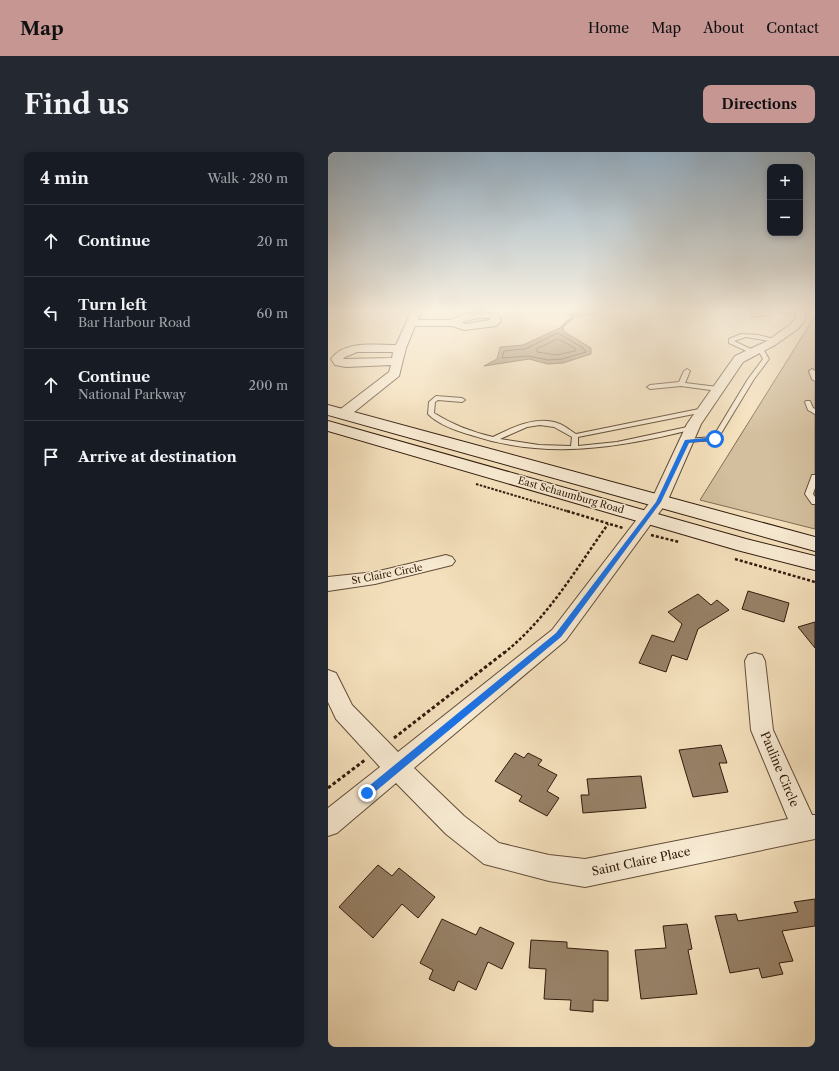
<!DOCTYPE html>
<html lang="en">
<head>
<meta charset="utf-8">
<style>
	:root { --surface:#171b24; --page:#242831; --text:#f1f3f6; --muted:#9ea1a6; --line:#363941; --accent:#c59692 }
	body { margin:0; font-family:"Libre Caslon Text",serif; background:var(--page); color:var(--text) }
	.controls { position:absolute; right:12px; top:12px; display:grid; overflow:hidden; border-radius:8px; box-shadow:0 2px 6px #0003 }
	.controls button { width:36px; height:36px; display:grid; place-items:center; padding:0; border:0; border-bottom:1px solid var(--line); background:var(--surface); color:var(--text); font:20px sans-serif }
	.stop { position:absolute; width:12px; height:12px; margin:-9px; border:3px solid #1a73e8; border-radius:50%; background:#fff }
	.stop.end { background:#1a73e8; border-color:#fff; box-shadow:0 1px 4px #0008 }
	.list { margin:0; padding:0; list-style:none }
	h2 { display:flex; justify-content:space-between; align-items:center; height:52px; margin:0; padding:0 16px; font-size:17px }
	h2 small { font-size:13px; font-weight:400; color:var(--muted) }
	.list li { display:grid; grid-template-columns:26px 1fr auto; gap:12px; align-items:center; box-sizing:border-box; height:72px; padding:0 16px; border-top:1px solid var(--line) }
	.list b { display:block; font-size:15px; white-space:nowrap }
	.list p { margin:0; font-size:13px; white-space:nowrap; color:var(--muted) }
	.list em { font-size:13px; font-style:normal; color:var(--muted) }
	.icon { flex:none; width:22px; height:22px; fill:none; stroke:currentColor; stroke-width:2; stroke-linecap:round; stroke-linejoin:round }
	.map { position:relative; flex:none; width:487px; height:895px; overflow:hidden; border-radius:8px }
	header { display:flex; align-items:center; gap:24px; box-sizing:border-box; height:56px; padding:0 20px; background:var(--accent); color:#111 }
	header strong { font-size:19px }
	nav { display:flex; gap:22px; margin-inline-start:auto; font-size:14px }
	.intro { display:flex; align-items:center; justify-content:space-between; box-sizing:border-box; height:96px; padding:0 24px }
	h1 { margin:0; font-size:28px }
	.button { padding:10px 18px; border-radius:8px; background:var(--accent); color:#111; font-size:14px; font-weight:700 }
	main { display:flex; gap:24px; padding:0 24px }
	aside { flex:1; background:var(--surface); border-radius:8px; box-shadow:0 2px 6px #0003 }
	.map>svg:first-child { display:block }
	.green { fill:#d3bf9e; stroke:#826d54 }
	.water { fill:#b29d80; stroke:#7f6951 }
	.lines { fill:none; stroke-linecap:round; stroke-linejoin:round }
	.shore { stroke:#725c46; stroke-width:1 }
	.stream { stroke:#7f6951; stroke-width:3 }
	.building { fill:#978167; stroke:#321b0b }
	.service-casing { stroke:#624c37; stroke-width:2 }
	.minor-casing { stroke:#624c37; stroke-width:2 }
	.secondary-casing { stroke:#321b0b; stroke-width:2 }
	.path-far2 { stroke:#321b0b; stroke-width:2; stroke-dasharray:2.5 1.5; stroke-linecap:butt }
	.path-far1 { stroke:#321b0b; stroke-width:2.5; stroke-dasharray:3 2; stroke-linecap:butt }
	.path { stroke:#321b0b; stroke-width:3; stroke-dasharray:3.5 2.5; stroke-linecap:butt }
	.service { fill:#f8ebd3; fill-rule:evenodd }
	.minor { fill:#f8ebd3; fill-rule:evenodd }
	.secondary { fill:#f8ebd3; fill-rule:evenodd }
	.route { fill:#1a73e8 }
	.labels { text-anchor:middle; dominant-baseline:central; stroke-width:3; stroke-linejoin:round; paint-order:stroke }
	.street-label { font-size:10px; fill:#321b0b; stroke:#f8ebd3 }
	.near-street-label { font-size:12px; fill:#321b0b; stroke:#f8ebd3 }
</style>
</head>
<body>
<header>
<strong>Map</strong>
<nav><a>Home</a><a>Map</a><a>About</a><a>Contact</a></nav>
</header>
<div class="intro"><h1>Find us</h1><a class="button">Directions</a></div>
<main>
<aside>
<h2>4 min<small>Walk · 280 m</small></h2>
<ul class="list">
<li><svg class="icon" aria-label="ahead" viewBox="0 0 24 24"><path d="M12 20V5M6 11l6-6 6 6"/></svg><div><b>Continue</b></div><em>20 m</em></li>
<li><svg class="icon" aria-label="left" viewBox="0 0 24 24"><path d="M17 20v-9H6M10 6l-5 5 5 5"/></svg><div><b>Turn left</b><p>Bar Harbour Road</p></div><em>60 m</em></li>
<li><svg class="icon" aria-label="ahead" viewBox="0 0 24 24"><path d="M12 20V5M6 11l6-6 6 6"/></svg><div><b>Continue</b><p>National Parkway</p></div><em>200 m</em></li>
<li><svg class="icon" aria-label="arrive" viewBox="0 0 24 24"><path d="M6 21V4h12l-3 4 3 4H6"/></svg><div><b>Arrive at destination</b></div></li>
</ul>
</aside>
<div class="map">
<svg width="487" height="895" viewBox="0 0 487 895">
	<rect width="100%" height="100%" fill="#f4e0bc"/>
	<filter id="stains"><feTurbulence type="fractalNoise" baseFrequency=".005" numOctaves="4"/><feColorMatrix values="0 0 0 0 .2 0 0 0 0 .09 0 0 0 0 .02 0 0 0 .5 -.17"/></filter>
	<radialGradient id="worn" r=".72"><stop offset=".6" stop-color="#630" stop-opacity="0"/><stop offset="1" stop-color="#630" stop-opacity=".3"/></radialGradient>
	<!-- green -->
	<path class="green" d="M487,164V377L372,348Z"/>
	<!-- water -->
	<path class="water" d="M230,158H273C265,165 237,167 230,158Z
		M234,175L236,177L235,179L263,196V202L235,211L220,212L201,207L156,214L169,207L172,195L195,193Z"/>
	<g class="lines">
		<!-- shore -->
		<path class="shore" d="M230,181L255,196L258,200L234,207L220,208L200,204L174,206L176,199L197,197Z
			M230,187L247,196V199L228,203L209,200V197Z"/>
		<!-- stream -->
		<path class="stream" d="M234,175L245,165"/>
	</g>
	<!-- building -->
	<path class="building" d="M420,439L461,451L456,470L414,457Z
		M370,442L383,453L389,448L401,458L370,477L359,508L344,503L338,520L311,511L324,483L346,490L354,472L340,460Z
		M487,470V496L470,475Z
		M393,593L399,611H391L400,640L365,645L351,598Z
		M187,601L196,606L200,601L214,608L210,613L229,623L219,639L231,646L219,664L191,649L194,644L167,629Z
		M313,624L318,656L255,661L253,643H261L259,627Z
		M50,713L64,724L71,716L107,745L90,766L74,752L45,786L11,755Z
		M487,747V774L454,779L465,809L451,811L455,822L434,826L431,816L402,821L387,764L408,762L410,769L470,760L466,750Z
		M114,767L148,783L152,775L186,791L174,817L160,810L148,838L130,829L126,839L101,827L105,818L92,811Z
		M359,772L364,797L360,798L369,842L313,847L307,798L338,796L335,774Z
		M203,788L239,790V796L280,799V849L265,848V860L242,858L243,848L216,847L218,817L201,816Z"/>
	<g class="lines">
		<defs>
			<path id="service" d="M5,158H10L0,163V159Z
				M450,158H471L473,159L471,160H450L426,165L423,163Z
				M413,182L430,183L450,188L447,190L418,185L406,189L427,199L428,200L425,202L401,191V187Z
				M432,194L434,195L441,207L426,227L389,288L357,290L356,289L359,287L385,285L420,227L435,207L429,196Z
				M359,217L362,219L357,231L390,235L393,237L390,239L353,234L322,237L319,235L322,233L351,230L356,219Z
				M484,217L487,219V229L484,227L481,219Z
				M108,244L134,246L137,248L134,250L110,248L107,250L106,261C125,273 144,280 165,285C185,275 209,263 232,272C237,274 243,279 248,282L376,256L379,258L376,260L250,285V294L289,290L364,274L367,276L366,277C291,296 219,308 143,283C129,279 111,273 100,262L101,250ZM212,273L226,275L244,285L243,294L211,293L172,287L199,275Z
				M478,249H482L485,256L487,257V262L480,258L477,250Z
				M484,323H487V336L485,342L487,345V352H484L477,342Z"/>
			<path id="minor" d="M84,158H94L90,168H123L136,162L150,160L170,162L173,169L168,174L136,178L124,174H87L78,196L71,224L20,265H10L8,262L10,259L61,220L63,213L18,215L7,213L3,207C16,188 47,193 68,193ZM150,166H162V168L137,172L134,170ZM29,200H65L64,206L15,207L17,205Z
				M465,158H475L478,162L477,168L471,176L447,193L415,210L373,272L339,350L238,488L86,616L136,664L171,691L221,703L257,707L460,667L423,578L417,509L420,503L427,501L434,503L437,509L445,578L484,663H487V687L257,735L221,729L156,712L118,682L68,631L9,681L0,684V656L52,615L8,567L0,550V518L8,521L24,553L70,600L224,478L323,349L359,272L407,204L439,189L463,172L467,167L468,162Z
				M118,403L124,405L127,409L124,413L47,432L0,439V425L47,420Z"/>
			<path id="secondary" d="M0,253L487,385V399L0,263Z
				M0,269L418,387L487,404V418L409,398L0,279Z"/>
		</defs>
		<!-- service casing -->
		<use href="#service" class="service-casing"/>
		<!-- minor casing -->
		<use href="#minor" class="minor-casing"/>
		<!-- secondary casing -->
		<use href="#secondary" class="secondary-casing"/>
		<!-- path-far2 -->
		<path class="path-far2" d="M148,332L242,360"/>
		<!-- path-far1 -->
		<path class="path-far1" d="M239,359L295,376
			M323,383L351,390
			M407,407L487,430
			M176,501C220,466 248,417 280,372"/>
		<!-- path -->
		<path class="path" d="M66,586L177,500
			M0,636L37,608"/>
		<!-- service -->
		<use href="#service" class="service"/>
		<!-- minor -->
		<use href="#minor" class="minor"/>
		<!-- secondary -->
		<use href="#secondary" class="secondary"/>
	</g>
	<!-- sky -->
	<linearGradient id="sky" x2="0" y2="1"><stop stop-color="#92abbe"/><stop offset="0.56" stop-color="#faf1e1"/><stop offset="1" stop-color="#faf1e1" stop-opacity="0"/></linearGradient>
	<rect width="487" height="283" fill="url(#sky)"/>
	<!-- route -->
	<path class="route" d="M387,285L388,288L361,291L333,350L233,485L42,644H36V638L228,481L328,350L357,288Z"/>
	<g class="labels">
		<!-- street labels -->
		<g class="street-label">
			<text transform="translate(243 343) rotate(16)">East Schaumburg Road</text>
			<text transform="translate(59 422) rotate(-11)">St Claire Circle</text>
		</g>
		<!-- near-street labels -->
		<g class="near-street-label">
			<text transform="translate(452 617) rotate(67)">Pauline Circle</text>
			<text transform="translate(313 709) rotate(-12)">Saint Claire Place</text>
		</g>
	</g>
	<rect width="100%" height="100%" filter="url(#stains)"/>
	<rect width="100%" height="100%" fill="url(#worn)"/>
</svg>
<div class="controls">
<button>+</button>
<button>−</button>
</div>
<div class="stop" style="left:387px;top:287px"></div>
<div class="stop end" style="left:39px;top:641px"></div>
</div>
</main>
</body>
</html>
